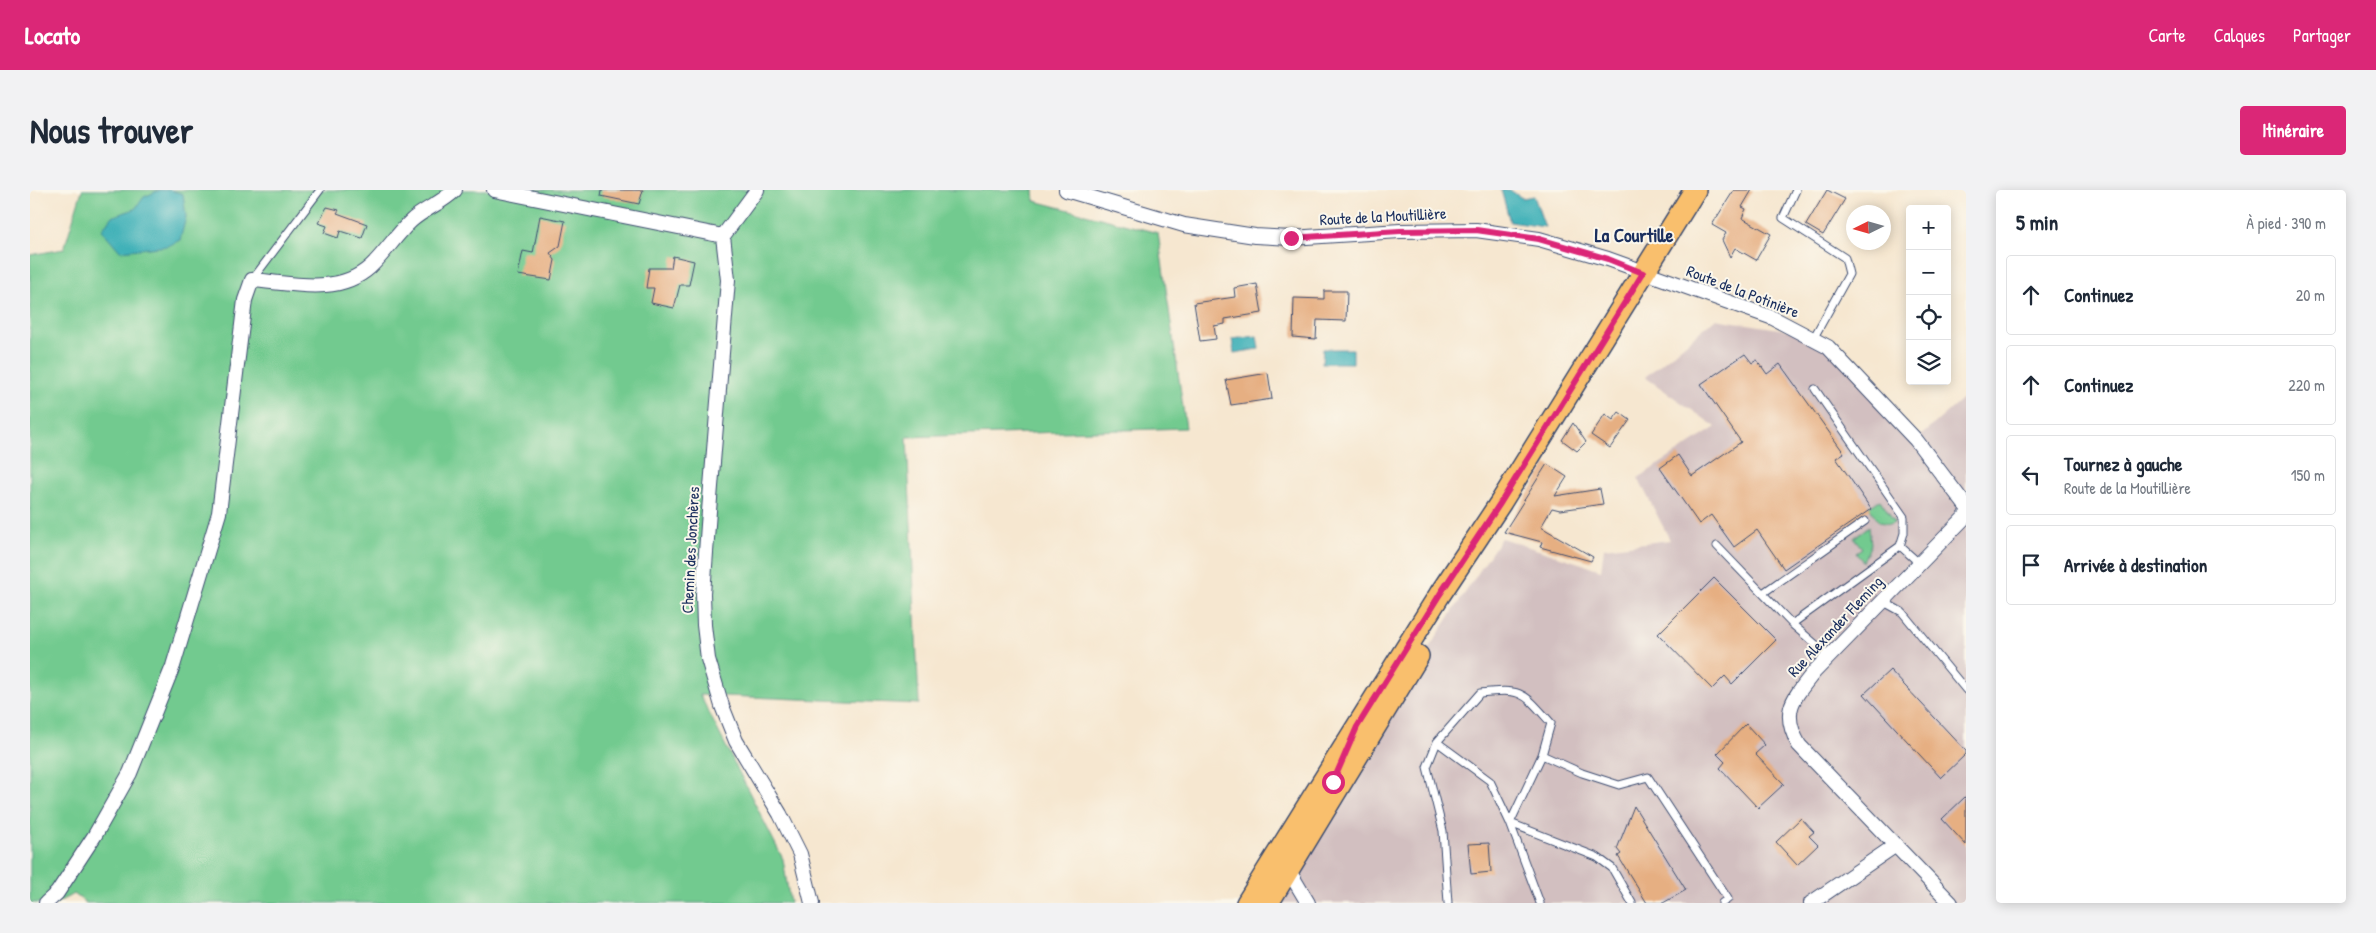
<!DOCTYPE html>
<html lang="fr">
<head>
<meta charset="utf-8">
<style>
	:root { --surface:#fff; --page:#f2f2f3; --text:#1f2937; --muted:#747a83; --line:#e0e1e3; --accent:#db2777 }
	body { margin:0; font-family:"Patrick Hand",sans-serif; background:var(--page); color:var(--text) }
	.controls { position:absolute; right:15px; top:15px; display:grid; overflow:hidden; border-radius:5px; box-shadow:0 2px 12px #0003 }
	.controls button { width:45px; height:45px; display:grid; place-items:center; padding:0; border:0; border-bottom:1px solid var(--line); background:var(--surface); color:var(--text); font:25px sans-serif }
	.compass { position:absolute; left:1816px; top:15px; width:45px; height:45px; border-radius:50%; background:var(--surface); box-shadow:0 2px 12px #0003; rotate:265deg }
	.stop { position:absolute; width:15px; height:15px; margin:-11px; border:4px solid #db2777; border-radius:50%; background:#fff }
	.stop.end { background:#db2777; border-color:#fff; box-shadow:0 1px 5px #0008 }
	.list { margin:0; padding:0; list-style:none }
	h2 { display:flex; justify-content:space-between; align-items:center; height:65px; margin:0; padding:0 20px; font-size:21px }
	h2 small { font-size:16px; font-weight:400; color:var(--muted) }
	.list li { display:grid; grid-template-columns:32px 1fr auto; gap:15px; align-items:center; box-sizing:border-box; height:80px; margin:0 10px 10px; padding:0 10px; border:1px solid var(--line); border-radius:5px }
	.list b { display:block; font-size:19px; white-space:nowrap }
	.list p { margin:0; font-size:16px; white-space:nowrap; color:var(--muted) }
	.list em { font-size:16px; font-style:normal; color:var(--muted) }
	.icon { flex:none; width:28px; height:28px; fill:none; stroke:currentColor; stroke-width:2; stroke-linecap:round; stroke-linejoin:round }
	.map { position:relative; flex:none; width:1936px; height:713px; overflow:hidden; border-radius:5px }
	header { display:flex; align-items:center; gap:30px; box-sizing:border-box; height:70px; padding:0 25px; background:var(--accent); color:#fff }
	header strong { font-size:24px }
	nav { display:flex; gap:28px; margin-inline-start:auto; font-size:18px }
	.intro { display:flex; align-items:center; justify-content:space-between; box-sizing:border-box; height:120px; padding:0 30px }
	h1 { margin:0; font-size:35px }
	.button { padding:12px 22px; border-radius:5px; background:var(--accent); color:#fff; font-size:18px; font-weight:700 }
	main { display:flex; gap:30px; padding:0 30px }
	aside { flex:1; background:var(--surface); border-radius:5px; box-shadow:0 2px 12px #0003 }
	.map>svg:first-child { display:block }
	.industrial { fill:#d2bfc0 }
	.green { fill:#72ca8f; stroke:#467c76 }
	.water { fill:#40b1b8; stroke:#2e708b }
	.building { fill:#e6af82 }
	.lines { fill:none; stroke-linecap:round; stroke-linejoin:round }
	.service-casing { stroke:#3c4b6f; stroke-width:9 }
	.minor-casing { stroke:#3c4b6f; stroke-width:16 }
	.primary-casing { stroke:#3c4b6f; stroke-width:24 }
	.service { stroke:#fff; stroke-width:7 }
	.minor { stroke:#fff; stroke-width:14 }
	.primary { stroke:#f9bf6d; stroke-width:21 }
	.route { stroke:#db2777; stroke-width:6 }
	.labels { text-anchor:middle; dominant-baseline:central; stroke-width:4; stroke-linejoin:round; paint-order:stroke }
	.street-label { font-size:16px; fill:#1b2f5e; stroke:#fbf7ec }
	.quarter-label { font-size:19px; font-weight:bold; fill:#1b2f5e; stroke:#fbf7ec }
</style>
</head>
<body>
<header>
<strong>Locato</strong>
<nav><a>Carte</a><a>Calques</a><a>Partager</a></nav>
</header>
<div class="intro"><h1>Nous trouver</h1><a class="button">Itinéraire</a></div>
<main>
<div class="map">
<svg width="1936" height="713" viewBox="0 0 1936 713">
	<rect width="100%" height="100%" fill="#fbf7ec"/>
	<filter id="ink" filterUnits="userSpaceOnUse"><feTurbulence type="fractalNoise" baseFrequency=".02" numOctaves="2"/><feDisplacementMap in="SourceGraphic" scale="10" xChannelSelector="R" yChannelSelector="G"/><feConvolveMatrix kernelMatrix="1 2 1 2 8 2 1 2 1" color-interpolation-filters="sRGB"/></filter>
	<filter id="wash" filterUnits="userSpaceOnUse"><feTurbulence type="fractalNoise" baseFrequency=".0096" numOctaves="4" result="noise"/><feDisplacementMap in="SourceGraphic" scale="20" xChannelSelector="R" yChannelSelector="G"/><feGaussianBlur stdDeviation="1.12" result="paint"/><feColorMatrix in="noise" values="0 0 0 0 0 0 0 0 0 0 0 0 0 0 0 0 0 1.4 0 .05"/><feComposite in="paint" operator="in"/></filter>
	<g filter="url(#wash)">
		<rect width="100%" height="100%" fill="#f6e7d0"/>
		<!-- industrial -->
		<path class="industrial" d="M1685,129L1795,146L1886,250L1936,206V713H1232L1471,348L1571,380L1574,358L1640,350L1608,288L1686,237L1615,187Z"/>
		<!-- green -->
		<path class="green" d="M52,0H1004L1005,11L1128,43L1156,238L877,247L889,514L670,505L753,669L760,713H56L44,704L26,713H0V65L34,59Z
			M1850,310L1865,332L1860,334L1849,332L1839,317Z
			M1839,336L1841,354L1833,372L1826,362L1832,358L1824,348Z"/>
		<!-- water -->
		<path class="water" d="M130,0H140L153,4L156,27L150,50L138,56L90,61L72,40L81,27L105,19L114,7Z
			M1471,0H1480L1492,8L1504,6L1515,37L1480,32Z
			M1227,146L1229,159L1204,163L1202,149Z
			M1293,159H1323V173H1292Z"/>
		<g id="blocks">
			<!-- building -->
			<path class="building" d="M572,0H613L609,14L571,6Z
				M1704,0H1722L1712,17L1716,19L1712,28L1741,44L1726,70L1705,58L1700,67L1692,50L1696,43L1682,35Z
				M1797,0L1815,9L1793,45L1776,35Z
				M297,17L309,20L307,23L337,34L332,48L310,41L308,48L294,43L297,36L288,33Z
				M510,26L535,31L530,56L520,63L525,70L521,90L488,85L493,61L503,63Z
				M643,66L664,71L659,95H650L644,118L621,113L624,98H616L619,78H641Z
				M1227,94L1232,123L1195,129V134L1184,136L1186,149L1170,151L1164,113L1205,107L1204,98Z
				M1294,101H1317L1316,131L1287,130L1286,149L1263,147L1264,108L1294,109Z
				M1715,164L1722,173L1727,170L1737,184L1750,174L1814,263L1806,268L1841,319L1754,379L1727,340L1704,357L1681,325L1669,334L1630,278L1648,265L1662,286L1711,252L1671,194Z
				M1238,183L1242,209L1201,215L1196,190Z
				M1589,222L1600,230L1580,258L1561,245L1575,224L1583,230Z
				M1543,233L1556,252L1547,261L1532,250Z
				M1517,274L1537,287L1525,306L1570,299L1573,314L1530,320L1522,318L1511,337L1563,367L1561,371L1510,357L1512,352L1474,342Z
				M1684,388L1746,450L1702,494L1695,486L1682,499L1628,444Z
				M1860,480L1936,561V564L1911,588L1834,504Z
				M1716,534L1735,555L1725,564L1754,594L1728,618L1690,578L1695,572L1687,564Z
				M1936,606V655L1912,629Z
				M1604,616L1656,700L1633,713H1617L1588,666L1591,664L1587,659Z
				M1771,628L1784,642L1779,646L1788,655L1767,675L1746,652Z
				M1459,653L1461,682L1441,684L1438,654Z"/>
		</g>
	</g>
	<g filter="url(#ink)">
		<use href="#blocks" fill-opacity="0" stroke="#3c4b6f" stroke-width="1"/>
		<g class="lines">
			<defs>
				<path id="service" d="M1766,0L1753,28L1815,68L1819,84L1783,149
					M222,90L290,0
					M1687,356L1762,434L1870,356L1874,343V327L1785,199
					M1870,356L1889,373
					M1733,403L1835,331
					M1852,411L1872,422L1936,500
					M1762,434L1799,466
					M1407,552L1460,591L1480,633L1567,667L1582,678L1602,713
					M1418,713L1413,641L1397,577L1407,552L1450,503C1493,498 1493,502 1521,533L1512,565
					M1510,713L1480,633L1512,565L1552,583L1589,595L1618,587L1698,709L1692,713"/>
				<path id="minor" d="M464,0L693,46L727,0
					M1036,0L1154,35L1225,46L1261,48L1370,41L1446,40L1509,49L1578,69L1743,128L1798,157L1886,250L1936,316
					M693,46L698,90L679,321L673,404L674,435L678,469L692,516L706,551L750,624L770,664L782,713
					M1253,684L1259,681L1278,713
					M16,713L27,703L65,645L100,583L143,476L189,323L215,110L222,90C261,93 308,106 340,77C355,63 366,45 381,31C394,19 412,13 425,0
					M1781,713L1866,655
					M1921,713L1769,555C1750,521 1763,509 1784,482L1936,326"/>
				<path id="primary" d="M1217,713L1410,404L1471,312L1665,0
					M1238,713L1388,466"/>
			</defs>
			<!-- service casing -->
			<use href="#service" class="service-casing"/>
			<!-- minor casing -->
			<use href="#minor" class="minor-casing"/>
			<!-- primary casing -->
			<use href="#primary" class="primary-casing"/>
			<!-- service -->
			<use href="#service" class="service"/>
			<!-- minor -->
			<use href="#minor" class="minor"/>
			<!-- primary -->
			<use href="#primary" class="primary"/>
		</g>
	</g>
	<g class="lines" filter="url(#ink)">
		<!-- route -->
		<path class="route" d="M1261,48L1370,41L1446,40L1509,49L1578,69L1613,83L1471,312L1410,404L1327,537L1303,592"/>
	</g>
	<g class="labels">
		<!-- street labels -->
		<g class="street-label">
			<text transform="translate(1353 26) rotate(-3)">Route de la Moutillière</text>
			<text transform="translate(1713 101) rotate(21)">Route de la Potinière</text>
			<text transform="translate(660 360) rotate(-87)">Chemin des Jonchères</text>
			<text transform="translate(1805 436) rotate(-47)">Rue Alexander Fleming</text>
		</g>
		<!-- quarter labels -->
		<g class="quarter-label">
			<text x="1604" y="45">La Courtille</text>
		</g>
	</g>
</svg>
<div class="controls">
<button>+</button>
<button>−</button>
<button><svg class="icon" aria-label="locate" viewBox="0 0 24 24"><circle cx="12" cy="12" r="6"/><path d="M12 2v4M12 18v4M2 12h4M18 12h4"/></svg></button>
<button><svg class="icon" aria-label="layers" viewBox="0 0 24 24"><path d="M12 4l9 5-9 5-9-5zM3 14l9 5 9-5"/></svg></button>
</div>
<svg class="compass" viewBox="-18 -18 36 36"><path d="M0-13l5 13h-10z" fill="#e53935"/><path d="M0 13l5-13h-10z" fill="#747a83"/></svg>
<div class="stop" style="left:1303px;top:592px"></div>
<div class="stop end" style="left:1261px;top:48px"></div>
</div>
<aside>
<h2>5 min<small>À pied · 390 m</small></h2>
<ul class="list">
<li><svg class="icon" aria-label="ahead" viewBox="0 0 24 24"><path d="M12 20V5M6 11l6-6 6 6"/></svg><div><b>Continuez</b></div><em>20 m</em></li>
<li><svg class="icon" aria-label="ahead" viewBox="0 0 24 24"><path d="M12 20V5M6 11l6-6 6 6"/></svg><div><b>Continuez</b></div><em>220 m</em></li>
<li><svg class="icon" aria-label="left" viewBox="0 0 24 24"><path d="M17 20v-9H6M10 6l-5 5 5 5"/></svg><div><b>Tournez à gauche</b><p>Route de la Moutillière</p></div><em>150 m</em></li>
<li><svg class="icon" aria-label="arrive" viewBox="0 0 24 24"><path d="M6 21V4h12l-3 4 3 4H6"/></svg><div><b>Arrivée à destination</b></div></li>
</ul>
</aside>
</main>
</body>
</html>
